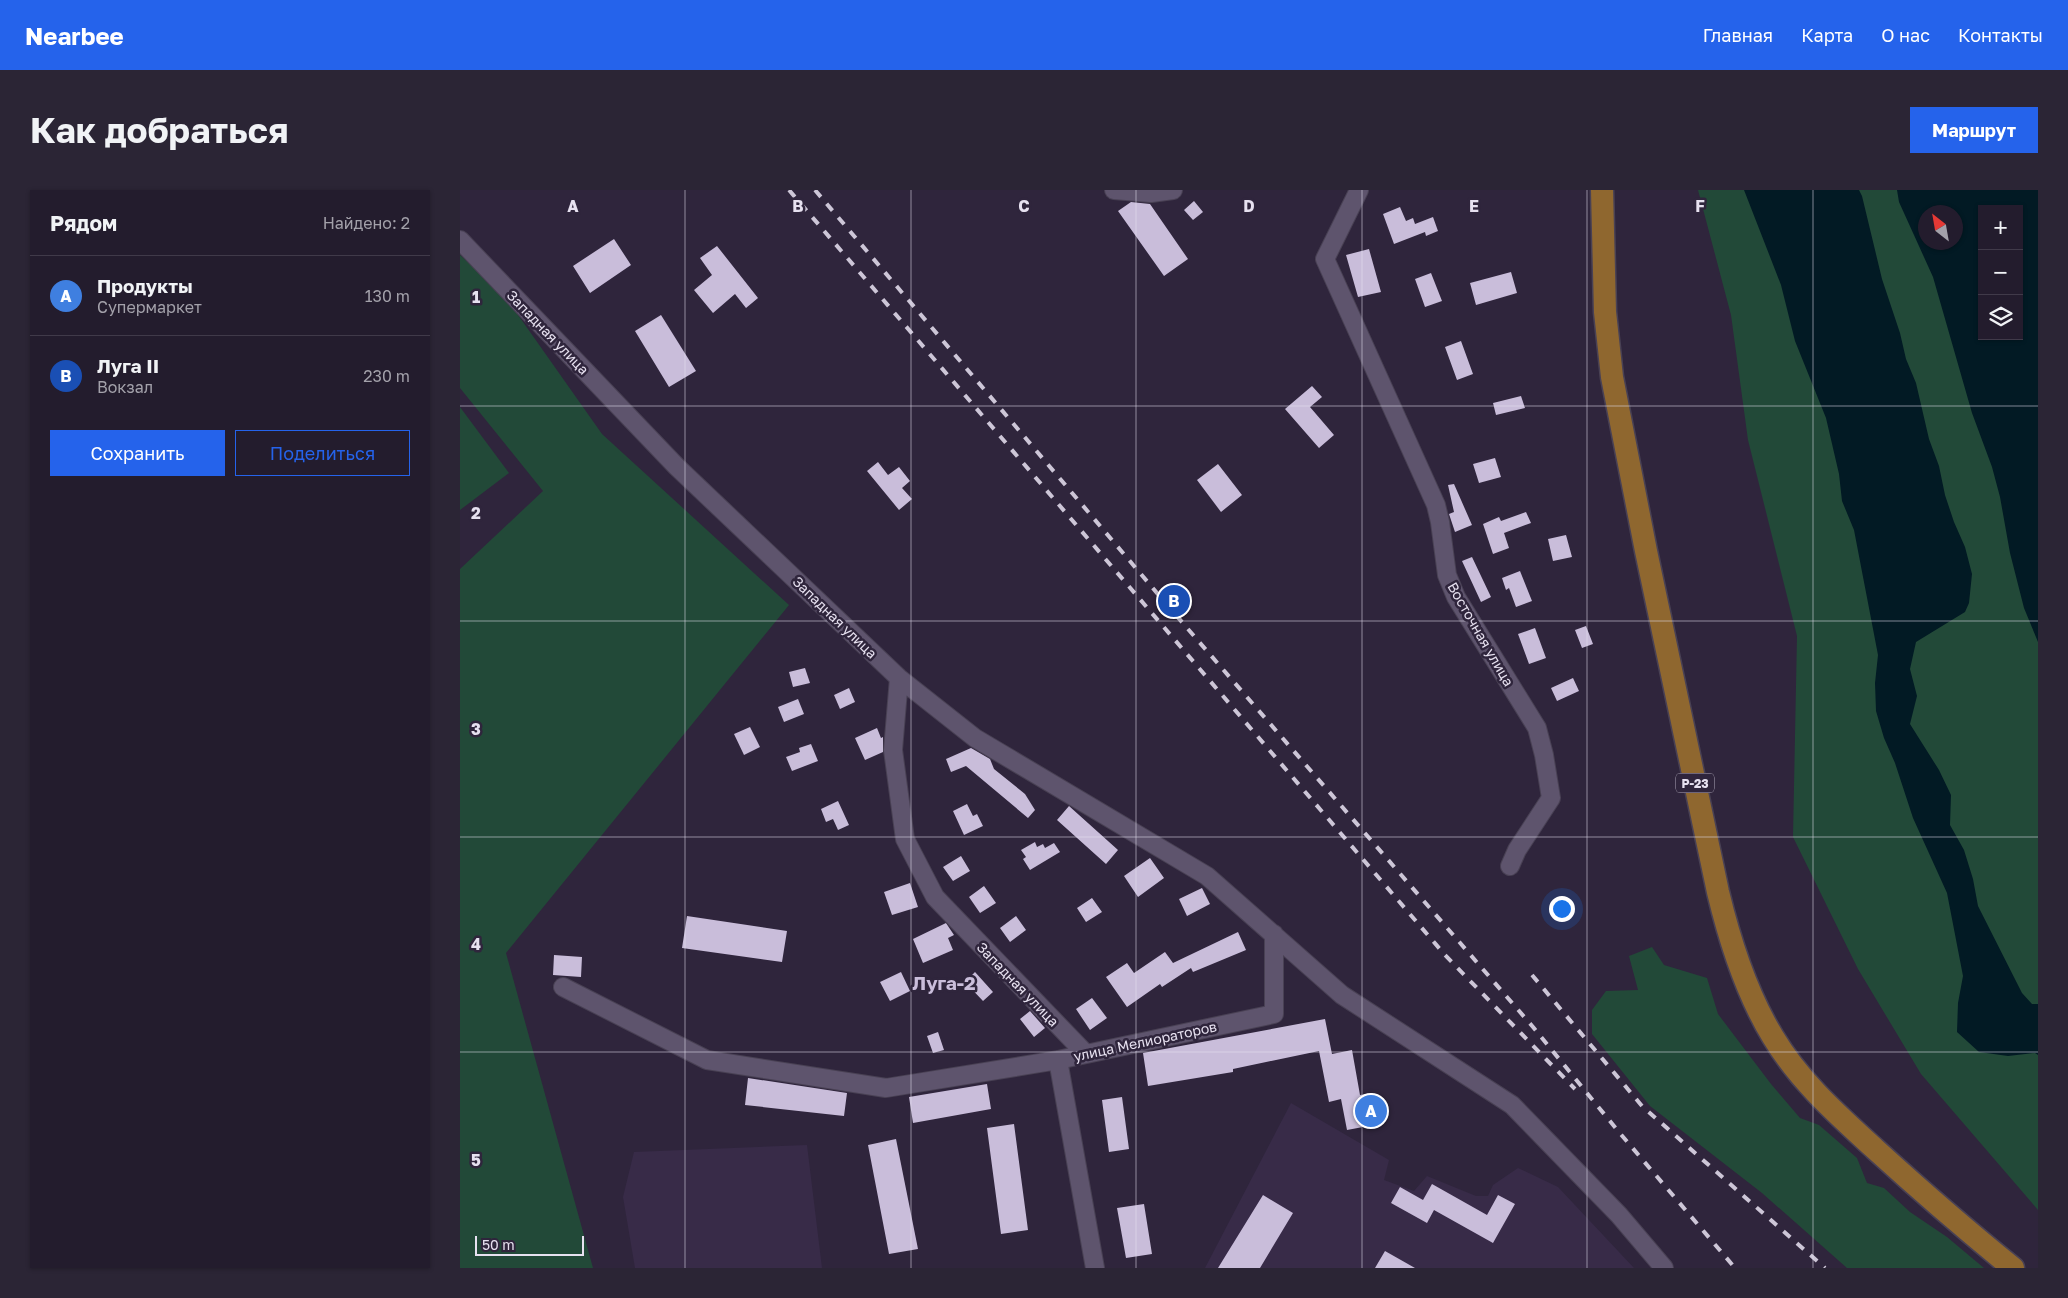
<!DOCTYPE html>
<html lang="ru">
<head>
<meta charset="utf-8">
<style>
	:root { --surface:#231c2d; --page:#2b2535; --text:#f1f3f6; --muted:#a3a1aa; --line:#403a49; --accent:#2563eb }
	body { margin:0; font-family:"Golos Text",sans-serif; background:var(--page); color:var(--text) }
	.controls { position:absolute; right:15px; top:15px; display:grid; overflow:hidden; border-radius:0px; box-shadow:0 1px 4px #0004 }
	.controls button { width:45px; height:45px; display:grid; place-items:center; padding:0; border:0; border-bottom:1px solid var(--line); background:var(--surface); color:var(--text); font:25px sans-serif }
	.compass { position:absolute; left:1458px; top:15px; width:45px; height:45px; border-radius:50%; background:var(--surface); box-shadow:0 1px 4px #0004; rotate:329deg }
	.scale { position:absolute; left:15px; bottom:12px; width:109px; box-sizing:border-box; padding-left:5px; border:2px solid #e7e1f0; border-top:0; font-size:14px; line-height:18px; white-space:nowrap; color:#e7e1f0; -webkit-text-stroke:4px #2f253c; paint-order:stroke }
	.you { position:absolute; left:1101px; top:718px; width:18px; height:18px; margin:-12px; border:4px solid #fff; border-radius:50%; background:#1a73e8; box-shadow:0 0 0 8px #1a73e833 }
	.badge { display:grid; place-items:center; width:32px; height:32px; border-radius:50%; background:var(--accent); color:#fff; font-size:16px; font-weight:700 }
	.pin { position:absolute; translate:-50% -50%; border:2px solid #fff; box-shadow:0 1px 5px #0006 }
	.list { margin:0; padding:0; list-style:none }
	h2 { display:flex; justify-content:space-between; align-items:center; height:65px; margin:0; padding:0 20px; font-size:21px }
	h2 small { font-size:16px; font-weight:400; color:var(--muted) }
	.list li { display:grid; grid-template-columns:32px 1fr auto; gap:15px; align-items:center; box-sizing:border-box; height:80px; padding:0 20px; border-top:1px solid var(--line) }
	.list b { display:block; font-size:19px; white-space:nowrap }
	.list p { margin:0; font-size:16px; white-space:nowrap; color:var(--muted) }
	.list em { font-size:16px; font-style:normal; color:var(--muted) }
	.actions { display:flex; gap:10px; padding:15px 20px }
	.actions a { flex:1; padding:11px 0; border:1px solid var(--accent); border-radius:0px; text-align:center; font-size:18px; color:var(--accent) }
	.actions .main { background:var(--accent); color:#fff }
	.icon { flex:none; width:28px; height:28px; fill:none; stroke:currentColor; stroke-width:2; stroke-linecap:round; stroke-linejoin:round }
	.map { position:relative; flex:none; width:1578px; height:1078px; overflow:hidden; border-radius:0px }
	header { display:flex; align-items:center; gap:30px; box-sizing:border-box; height:70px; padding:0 25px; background:var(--accent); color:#fff }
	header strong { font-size:24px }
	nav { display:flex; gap:28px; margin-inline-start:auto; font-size:18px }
	.intro { display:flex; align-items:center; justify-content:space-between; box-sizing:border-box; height:120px; padding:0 30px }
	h1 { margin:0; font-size:35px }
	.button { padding:12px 22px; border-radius:0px; background:var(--accent); color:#fff; font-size:18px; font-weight:700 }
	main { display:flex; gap:30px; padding:0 30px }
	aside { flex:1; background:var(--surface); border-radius:0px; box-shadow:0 1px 4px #0004 }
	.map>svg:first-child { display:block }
	.built { fill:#382b48 }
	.green { fill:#224938; fill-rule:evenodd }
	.water { fill:#021a24; fill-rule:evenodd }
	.building { fill:#c9bdda }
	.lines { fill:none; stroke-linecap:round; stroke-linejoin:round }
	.minor-casing { stroke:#494154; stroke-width:20 }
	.major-casing { stroke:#494154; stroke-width:25 }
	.minor { stroke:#5e546d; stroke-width:18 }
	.major { stroke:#8f672f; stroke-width:22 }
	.rail { stroke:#cdc6d7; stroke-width:4; stroke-dasharray:9 9; stroke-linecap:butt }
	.grid { fill:none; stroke:#e7e1f0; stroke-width:1; stroke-opacity:0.55 }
	.labels { text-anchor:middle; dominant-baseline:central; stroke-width:5; stroke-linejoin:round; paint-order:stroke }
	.shield { fill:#2f253c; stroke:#b0a9ba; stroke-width:1 }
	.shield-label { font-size:12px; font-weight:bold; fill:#e7e1f0 }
	.street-label { font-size:14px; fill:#e7e1f0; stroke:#2f253c }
	.district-label { font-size:19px; font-weight:bold; fill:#cabedb; stroke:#2f253c }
	.grid-label { font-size:16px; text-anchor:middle; font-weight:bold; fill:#e7e1f0; stroke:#2f253c; stroke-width:5; stroke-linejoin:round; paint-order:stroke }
</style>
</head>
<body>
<header>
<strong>Nearbee</strong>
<nav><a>Главная</a><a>Карта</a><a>О нас</a><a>Контакты</a></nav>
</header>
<div class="intro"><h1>Как добраться</h1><a class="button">Маршрут</a></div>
<main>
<aside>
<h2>Рядом<small>Найдено: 2</small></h2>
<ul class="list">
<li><span class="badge" style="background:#3f7fe0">A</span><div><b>Продукты</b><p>Супермаркет</p></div><em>130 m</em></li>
<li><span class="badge" style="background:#1a4fb4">B</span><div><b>Луга II</b><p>Вокзал</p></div><em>230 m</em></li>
</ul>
<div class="actions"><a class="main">Сохранить</a><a>Поделиться</a></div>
</aside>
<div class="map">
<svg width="1578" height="1078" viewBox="0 0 1578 1078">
	<rect width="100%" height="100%" fill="#2f253c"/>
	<!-- built -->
	<path class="built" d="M831,913L929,970L924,990L954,1001L967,986L1016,1006H1028L1033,995L1058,978L1098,997L1174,1078H745Z
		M347,955L362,1078H175L163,1007L174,962Z"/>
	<!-- green -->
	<path class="green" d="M1238,0H1578V1020L1461,884L1398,779L1333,647L1337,446L1288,250L1271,125ZM1522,19H1559V146H1522ZM1466,22H1496V52H1466Z
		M0,65L44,105L142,244L329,415L46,763L133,1078H0V379L83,301L0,198Z
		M0,217L49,283L0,320Z
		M1192,757L1204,775L1247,788L1258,824L1311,894L1340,928L1359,935L1397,968L1407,993L1424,998L1450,1022L1487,1047L1524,1078H1387L1302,1003L1190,916L1132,844V820L1146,801L1178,800L1169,766Z"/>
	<!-- water -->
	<path class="water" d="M1284,0H1399L1402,6L1422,89L1440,143L1446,169L1456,193L1469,249L1479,276L1485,305L1494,332L1505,357L1512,384L1509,413L1505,422L1456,452L1450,479L1457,506L1450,534L1479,580L1491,605L1490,635L1504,660L1513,689L1518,716L1562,803L1572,814H1578V865L1575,863L1548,866L1519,862L1497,842L1498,813L1503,786L1487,703L1453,628L1435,573L1424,548L1416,521L1415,493L1418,465L1394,340L1382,311L1379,284L1366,228L1335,151L1321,95Z
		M1437,0H1578V452L1564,418L1550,363L1540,307L1532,277L1512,223L1473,87L1439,12ZM1522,19H1559V146H1522ZM1466,22H1496V52H1466Z"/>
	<!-- building -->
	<path class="building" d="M734,11L743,22L733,30L724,20Z
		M671,12L690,14L728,69L704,86L658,21Z
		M940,17L946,31L953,28L955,34L973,27L978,41L966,46L965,42L934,54L923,24Z
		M154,49L171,75L130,103L113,76Z
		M257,56L298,108L286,118L275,104L253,123L234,100L252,85L240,68Z
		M909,59L921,102L898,107L886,65Z
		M1051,82L1057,103L1016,115L1010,93Z
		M971,83L982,111L965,117L955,89Z
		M201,125L236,181L209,197L175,141Z
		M1001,151L1013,184L997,190L985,157Z
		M852,196L862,207L850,217L874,245L859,258L825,219Z
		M1061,206L1065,218L1036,225L1033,213Z
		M1035,268L1041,287L1019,293L1013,274Z
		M418,272L428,285L439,277L450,291L442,298L452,309L439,320L407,281Z
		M758,274L782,305L761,322L737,290Z
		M994,294L1012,335L995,342L989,324L994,322L988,295Z
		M1066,322L1071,333L1044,343L1049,358L1033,364L1023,334L1039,327L1041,331Z
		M1106,345L1112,367L1093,371L1088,349Z
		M1012,367L1031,407L1021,412L1002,371Z
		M1060,381L1072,411L1056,417L1049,398L1046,400L1042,388Z
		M1126,436L1133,454L1122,458L1115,440Z
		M1075,438L1086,468L1069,474L1058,444Z
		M345,478L350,493L333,497L329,482Z
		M1113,488L1119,501L1097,511L1091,498Z
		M389,498L395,512L380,519L374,505Z
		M338,509L344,524L324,532L318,517Z
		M290,537L300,557L284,565L274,544Z
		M417,538L421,548L423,547V562L405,570L395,548Z
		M351,554L358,571L332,581L326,567L340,562L339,558Z
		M511,558L530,569L534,579L565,604L575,620L568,628L506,576L491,582L486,569Z
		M378,611L389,635L378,640L373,629L366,632L361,619Z
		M507,614L513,626L517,624L523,636L504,645L493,621Z
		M609,616L658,660L646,674L597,630Z
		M575,652L577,657L583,654L585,658L594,653L600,662L570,680L563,669L566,667L561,660Z
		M501,666L510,681L493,691L483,677Z
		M690,668L704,688L678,707L664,686Z
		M450,693L458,717L432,725L424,702Z
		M524,696L536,713L520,723L509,707Z
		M742,698L750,714L727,726L719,709Z
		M632,708L642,722L626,732L617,718Z
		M227,726L327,741L322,772L222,758Z
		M556,726L566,740L550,752L540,738Z
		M486,733L494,745L488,748L493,760L463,773L453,749Z
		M778,742L786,760L733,782L731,778L702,797L700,794L667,817L646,787L667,773L674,783L705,762L713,773Z
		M94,765L122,767L121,787L93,785Z
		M441,782L450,801L430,811L420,792Z
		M515,782L533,802L523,811L505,792Z
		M632,808L647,828L630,840L616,819Z
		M570,821L585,838L574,847L560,829Z
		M865,829L872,864L892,860L900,905L913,903L919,934L887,940L881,909L869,912L859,861L773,879V882L688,896L683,863Z
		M478,842L484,860L473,863L467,846Z
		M288,888L387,903L384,926L285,915Z
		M527,894L531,919L453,933L449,907Z
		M662,907L669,959L649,962L642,910Z
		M554,934L568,1040L541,1044L527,938Z
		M436,949L458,1059L429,1064L408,955Z
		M972,994L1027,1025L1038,1005L1055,1014L1033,1053L974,1020L967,1033L931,1013L940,997L963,1010Z
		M803,1005L833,1023L800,1078H758Z
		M684,1014L692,1064L666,1068L657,1018Z
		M925,1061L955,1078H915Z"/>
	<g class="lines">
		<defs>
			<path id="minor" d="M654,0L691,3L713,0
				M899,0L865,69L976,315L980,332L987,385L996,407L1077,538L1084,565L1091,608L1057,660L1050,676
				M0,50L217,277L439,488L515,548L747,686L882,805L1052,915L1159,1025L1204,1078
				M439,488L433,560L445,649L475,707L625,863
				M103,797L247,870L426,898L598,870
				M635,1078L598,870L814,824V744"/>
			<path id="major" d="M1142,0L1145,122L1152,187L1186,361L1258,702C1270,752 1286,803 1313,847C1340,892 1378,925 1415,959C1460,1000 1506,1040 1553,1078"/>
		</defs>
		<!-- minor casing -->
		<use href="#minor" class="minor-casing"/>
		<!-- major casing -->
		<use href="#major" class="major-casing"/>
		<!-- minor -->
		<use href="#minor" class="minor"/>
		<!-- major -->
		<use href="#major" class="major"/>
		<!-- rail -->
		<path class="rail" d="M329,0L985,765L1115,899
			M355,0L708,416L1073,837L1158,941L1275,1078
			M1072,785L1182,916L1365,1078"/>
	</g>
	<!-- grid -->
	<path class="grid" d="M225,0V1078M451,0V1078M676,0V1078M902,0V1078M1127,0V1078M1353,0V1078M0,216H1578M0,431H1578M0,647H1578M0,862H1578"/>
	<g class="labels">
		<!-- shield labels -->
		<rect class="shield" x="1216" y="583.5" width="38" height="19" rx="4"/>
		<g class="shield-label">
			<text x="1235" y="593">Р-23</text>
		</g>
		<!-- street labels -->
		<g class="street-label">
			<text transform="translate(88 142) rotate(46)">Западная улица</text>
			<text transform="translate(375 427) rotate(44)">Западная улица</text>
			<text transform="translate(1021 444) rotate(60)">Восточная улица</text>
			<text transform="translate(558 794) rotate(46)">Западная улица</text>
			<text transform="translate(685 851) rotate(-12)">улица Мелиораторов</text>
		</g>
		<!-- district labels -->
		<g class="district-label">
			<text x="484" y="792">Луга-2</text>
		</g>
	</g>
	<g class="grid-label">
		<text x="113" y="22">A</text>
		<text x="338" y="22">B</text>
		<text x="564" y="22">C</text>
		<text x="789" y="22">D</text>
		<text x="1014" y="22">E</text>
		<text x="1240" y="22">F</text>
		<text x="16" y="113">1</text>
		<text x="16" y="329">2</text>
		<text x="16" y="545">3</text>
		<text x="16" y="760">4</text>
		<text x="16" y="976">5</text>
	</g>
</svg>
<div class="controls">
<button>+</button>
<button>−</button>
<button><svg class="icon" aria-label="layers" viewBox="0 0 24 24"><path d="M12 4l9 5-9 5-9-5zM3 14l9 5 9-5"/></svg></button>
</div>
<svg class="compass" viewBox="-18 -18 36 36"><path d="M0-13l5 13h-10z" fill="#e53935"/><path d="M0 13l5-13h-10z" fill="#a3a1aa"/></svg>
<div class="scale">50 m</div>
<div class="you"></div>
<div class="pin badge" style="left:911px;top:921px;background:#3f7fe0">A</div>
<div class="pin badge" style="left:714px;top:411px;background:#1a4fb4">B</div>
</div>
</main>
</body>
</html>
